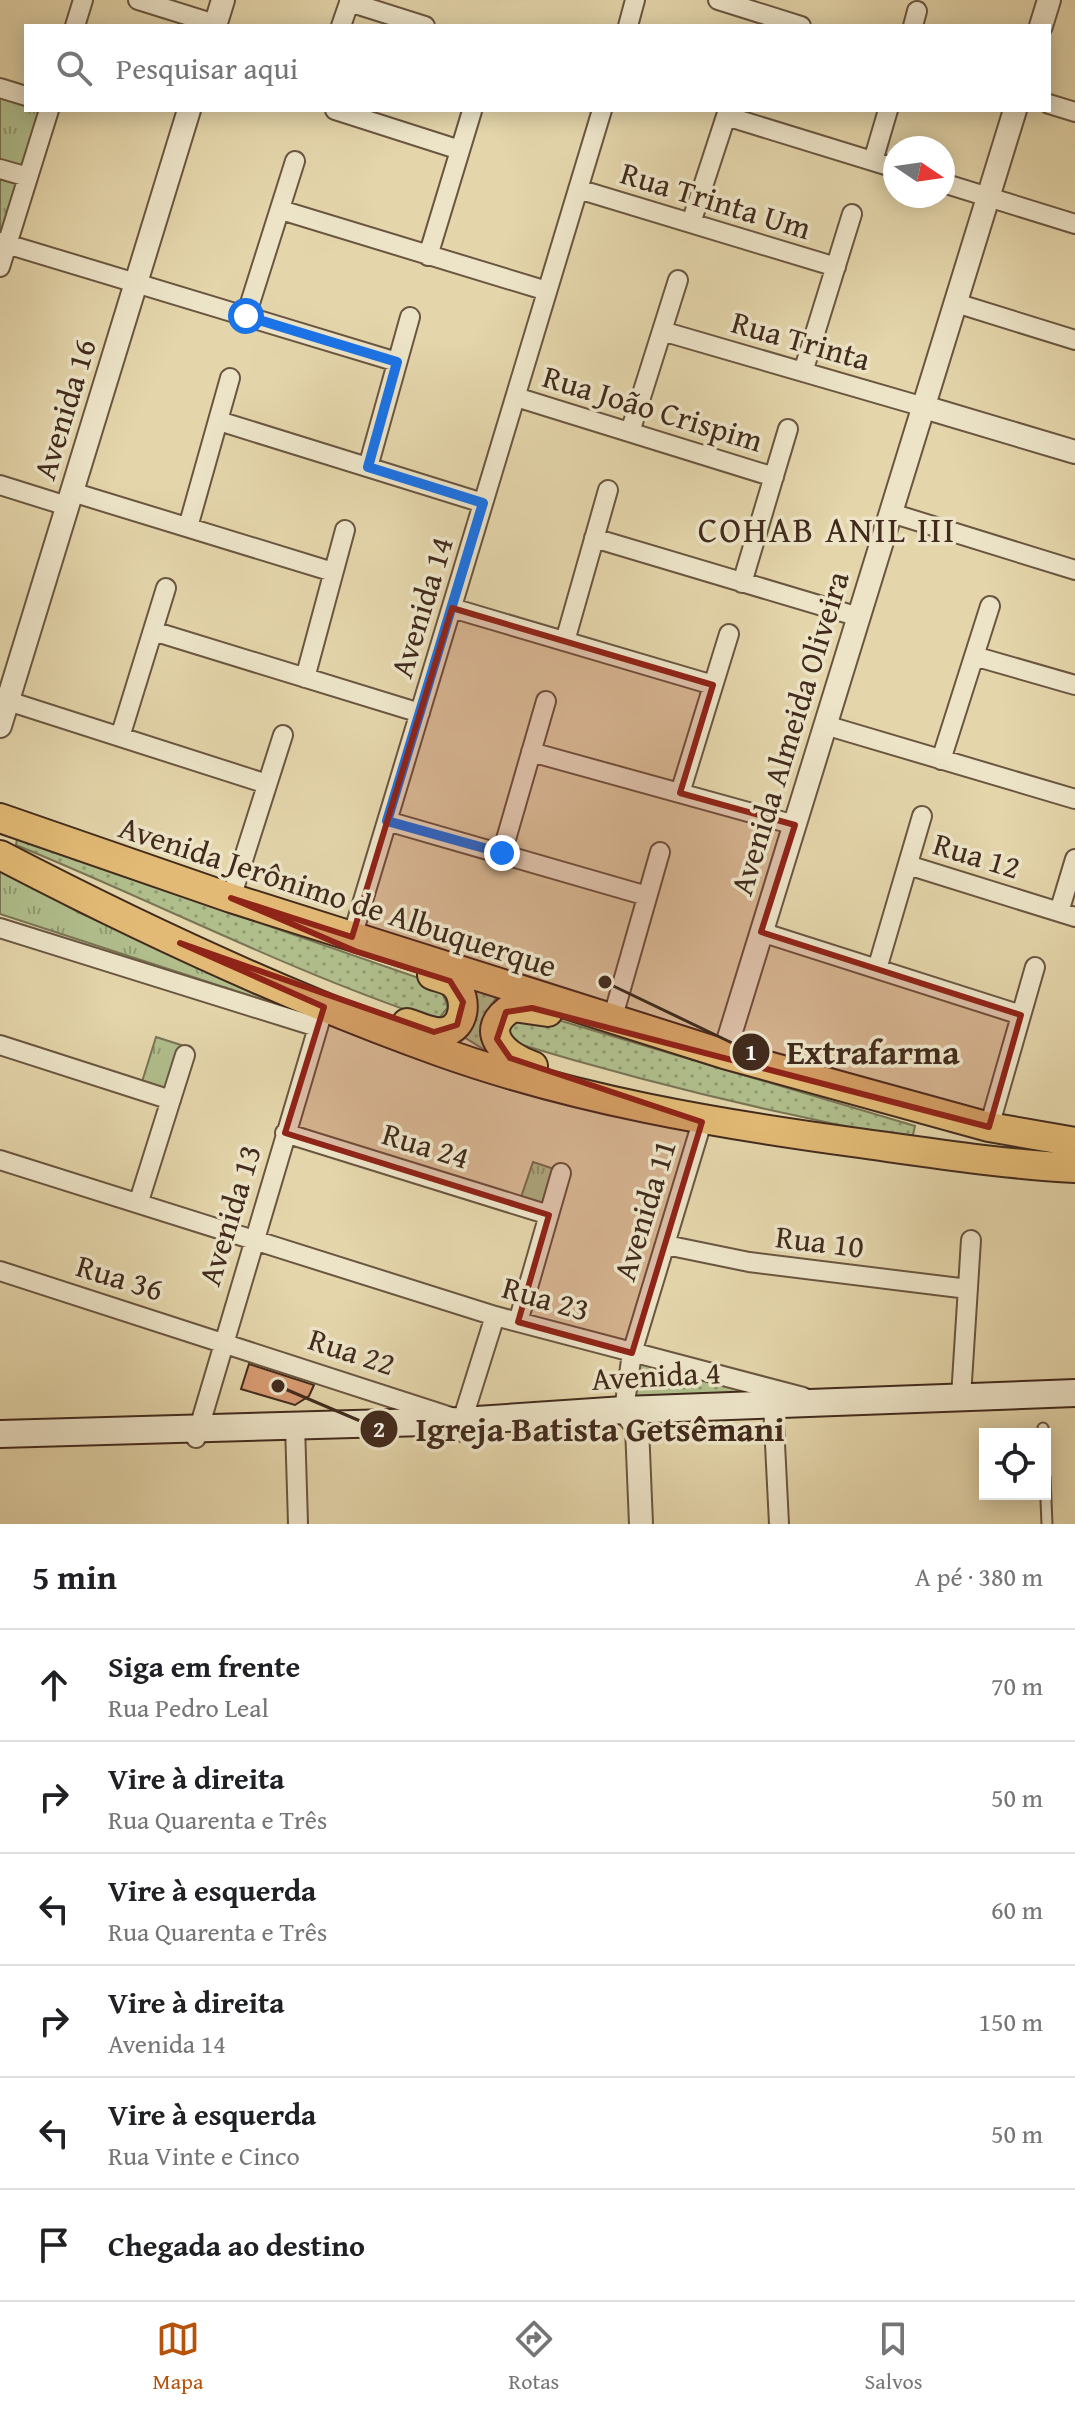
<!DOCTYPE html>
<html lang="pt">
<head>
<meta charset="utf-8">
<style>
	:root { --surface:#fff; --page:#f2f2f2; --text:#202124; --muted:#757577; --line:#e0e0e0; --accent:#b45309 }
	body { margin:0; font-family:"Gentium Book Plus",serif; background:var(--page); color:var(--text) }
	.controls { position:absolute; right:24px; bottom:24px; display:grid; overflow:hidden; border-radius:0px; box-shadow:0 4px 20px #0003 }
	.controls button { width:72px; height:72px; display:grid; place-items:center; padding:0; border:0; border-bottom:2px solid var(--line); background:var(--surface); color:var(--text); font:40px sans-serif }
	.compass { position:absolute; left:883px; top:136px; width:72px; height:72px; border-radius:50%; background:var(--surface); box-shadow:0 4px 20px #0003; rotate:103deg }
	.stop { position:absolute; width:24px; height:24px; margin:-18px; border:6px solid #1a73e8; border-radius:50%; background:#fff }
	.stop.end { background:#1a73e8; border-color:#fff; box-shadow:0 2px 8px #0008 }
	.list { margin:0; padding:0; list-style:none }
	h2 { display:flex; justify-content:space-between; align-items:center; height:104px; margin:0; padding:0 32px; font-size:34px }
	h2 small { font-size:26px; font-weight:400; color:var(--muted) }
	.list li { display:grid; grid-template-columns:52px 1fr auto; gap:24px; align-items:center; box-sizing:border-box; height:112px; padding:0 32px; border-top:2px solid var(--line) }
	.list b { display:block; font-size:30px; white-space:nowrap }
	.list p { margin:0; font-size:26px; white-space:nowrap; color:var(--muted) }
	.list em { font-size:26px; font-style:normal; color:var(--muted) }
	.icon { flex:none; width:44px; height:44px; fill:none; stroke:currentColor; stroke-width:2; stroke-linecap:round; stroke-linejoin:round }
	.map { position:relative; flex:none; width:1075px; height:1524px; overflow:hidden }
	.search { position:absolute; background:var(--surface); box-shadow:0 4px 20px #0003; left:24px; right:24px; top:24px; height:88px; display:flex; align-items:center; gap:20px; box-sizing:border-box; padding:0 28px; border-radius:0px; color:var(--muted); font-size:30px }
	.sheet { height:776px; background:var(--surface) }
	nav { display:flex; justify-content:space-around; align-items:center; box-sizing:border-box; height:112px; border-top:2px solid var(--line); background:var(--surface); font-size:22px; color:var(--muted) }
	nav a { display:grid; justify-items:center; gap:4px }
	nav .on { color:var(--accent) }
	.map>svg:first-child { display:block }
	.grass { fill:url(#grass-dots); stroke:#797454; stroke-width:2 }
	.park { fill:url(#park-tufts); stroke:#797454; stroke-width:2 }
	.building { fill:#d99c73; stroke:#422b1d; stroke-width:2 }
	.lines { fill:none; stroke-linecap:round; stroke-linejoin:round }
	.service-casing { stroke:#6a5640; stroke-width:13 }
	.minor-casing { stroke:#6a5640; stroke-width:22 }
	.tertiary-casing { stroke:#6a5640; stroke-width:26 }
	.secondary-casing { stroke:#422b1d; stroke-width:30 }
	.primary-casing { stroke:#422b1d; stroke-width:32 }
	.service { stroke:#ede4c8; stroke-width:9 }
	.minor { stroke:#ede4c8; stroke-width:18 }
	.tertiary { stroke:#ede4c8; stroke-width:22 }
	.secondary { stroke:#ede4c8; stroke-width:26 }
	.primary { stroke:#e2ba75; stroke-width:28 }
	.route { stroke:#1a73e8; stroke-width:10 }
	.marked { fill:#8f2418; fill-opacity:0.2; stroke:#8f2418; stroke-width:6; stroke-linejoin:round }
	.labels { text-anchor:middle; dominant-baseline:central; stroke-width:7; stroke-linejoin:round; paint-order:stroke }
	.street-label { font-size:32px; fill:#422b1d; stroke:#ede4c8 }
	.quarter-label { font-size:36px; letter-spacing:2px; fill:#422b1d; stroke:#ede4c8 }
	.leader { fill:none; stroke:#422b1d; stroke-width:3 }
	.callout-dot { fill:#422b1d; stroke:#ede4c8; stroke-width:3 }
	.mark-label { font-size:24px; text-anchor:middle; font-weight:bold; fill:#fff }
	.callout-label { font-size:34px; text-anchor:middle; font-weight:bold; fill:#422b1d; stroke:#ede4c8; stroke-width:7; stroke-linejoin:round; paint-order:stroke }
</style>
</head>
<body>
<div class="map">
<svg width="1075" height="1524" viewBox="0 0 1075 1524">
	<defs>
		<pattern id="grass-dots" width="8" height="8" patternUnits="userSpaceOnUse" patternTransform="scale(2)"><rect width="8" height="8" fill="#b0be8c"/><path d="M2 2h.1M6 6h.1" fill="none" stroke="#919b72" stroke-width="1.8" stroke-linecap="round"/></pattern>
		<pattern id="park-tufts" width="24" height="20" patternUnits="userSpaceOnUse" patternTransform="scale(2)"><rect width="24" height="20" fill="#b0be8c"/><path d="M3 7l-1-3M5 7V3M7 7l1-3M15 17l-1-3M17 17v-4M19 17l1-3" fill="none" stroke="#919b72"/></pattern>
	</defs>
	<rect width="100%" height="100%" fill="#e4d5aa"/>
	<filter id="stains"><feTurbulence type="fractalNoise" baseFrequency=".0025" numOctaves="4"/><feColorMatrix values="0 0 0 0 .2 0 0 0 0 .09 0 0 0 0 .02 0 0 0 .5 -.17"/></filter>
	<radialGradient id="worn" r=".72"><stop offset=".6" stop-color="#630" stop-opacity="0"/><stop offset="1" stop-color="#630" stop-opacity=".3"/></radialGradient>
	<!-- grass -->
	<path class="grass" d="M17,839L439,985L448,1007L440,1017L432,1019C289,971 156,902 16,845Z
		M468,984L498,995L483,1018L488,1052L459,1034Z
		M521,1009L915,1126L912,1139C776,1114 644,1082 512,1042L507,1038V1016Z
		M635,1358L785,1390L631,1404Z"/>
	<!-- park -->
	<path class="park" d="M0,98L26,105V110H42L4,236L0,235Z
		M0,867L78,912L294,1010L0,914Z
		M156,1037L181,1045L166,1093L141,1085Z
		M533,1162L557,1170L546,1205L521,1197Z"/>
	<!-- building -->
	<path class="building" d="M249,1364L314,1385L309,1396L295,1405L241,1389Z"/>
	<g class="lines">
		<defs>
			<path id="service" d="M1043,1428V1434
				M1045,1477L1047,1524"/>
			<path id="minor" d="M138,0L215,24
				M718,0L801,26
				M349,2L425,26
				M75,26L83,0
				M341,26L350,0
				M628,26L635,0
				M913,26L917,11
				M0,88L26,96
				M1049,104L1075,112
				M335,110L460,150
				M726,116L895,168
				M873,161L888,110
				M0,169L28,177
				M943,183L1075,224
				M578,189L836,267
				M281,210L547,291
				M691,223L728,110
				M0,242L397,362
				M428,256L472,111
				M0,267L49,110
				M956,303L1075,340
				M246,316L295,161
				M662,331L924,407
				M803,372L852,214
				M516,397L774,477
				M219,421L483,503
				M630,432L678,280
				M368,467L410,317
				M0,485L67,506
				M72,492L333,572
				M891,513L1075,570
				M188,527L230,378
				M594,538L859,617
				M742,583L788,429
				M452,608L713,685
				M153,631L420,713
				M565,641L608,490
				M974,656L1075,685
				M305,678L345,530
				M8,701L267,784
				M825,725L1075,799
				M120,737L166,588
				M531,752L795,825
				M941,760L990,606
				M680,793L729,634
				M387,821L647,896
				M502,853L546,701
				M908,865L1075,917
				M231,898L283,735
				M1059,912L1075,859
				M0,928L317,1027
				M761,932L1021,1015
				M352,937L602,110
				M877,969L922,816
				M612,1020L660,852
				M0,1045L171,1100
				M989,1127L1035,967
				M285,1133L549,1215
				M0,1160L495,1316L803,1397
				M139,1201L185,1055
				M666,1245L749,1262L968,1289
				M0,1271L451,1417
				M518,1322L561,1173
				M961,1397L971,1240
				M773,1404L779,1524
				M624,1410L632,1353L702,1122
				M295,1425L298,1524
				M462,1432V1421L495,1316
				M196,1438L324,1007"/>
			<path id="tertiary" d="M215,26L223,0
				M1041,26L1049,0
				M924,407L1075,452
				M0,726L189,110
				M724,1054L1015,110
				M624,1410L637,1427L641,1524"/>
			<path id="secondary" d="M0,1434L462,1421L624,1410L1075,1393"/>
			<path id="primary" d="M0,818L231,898L724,1054L989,1127L1075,1142
				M0,855C142,929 290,998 441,1052C576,1100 718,1124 859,1143C931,1153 1002,1164 1075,1168
				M407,1023C418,1026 432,1034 444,1032C465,1028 468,999 455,985C449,979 440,978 432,975
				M533,1066C505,1057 475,1030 513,1007L548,1012"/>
		</defs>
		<!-- service casing -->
		<use href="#service" class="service-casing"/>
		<!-- minor casing -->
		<use href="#minor" class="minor-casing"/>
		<!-- tertiary casing -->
		<use href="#tertiary" class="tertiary-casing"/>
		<!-- secondary casing -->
		<use href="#secondary" class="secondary-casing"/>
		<!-- primary casing -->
		<use href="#primary" class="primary-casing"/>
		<!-- service -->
		<use href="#service" class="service"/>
		<!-- minor -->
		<use href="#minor" class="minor"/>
		<!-- tertiary -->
		<use href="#tertiary" class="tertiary"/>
		<!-- secondary -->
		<use href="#secondary" class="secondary"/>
		<!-- primary -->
		<use href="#primary" class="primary"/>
	</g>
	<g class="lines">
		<!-- route -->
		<path class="route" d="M246,316L397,362L368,467L483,503L387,821L502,853"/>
	</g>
	<!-- marked area -->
	<path class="marked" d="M452,608L713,685L680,793L795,825L761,932L1021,1015L989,1127L532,1008L506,1012L497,1039L510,1058L702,1122L632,1353L518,1322L549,1215L285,1133L324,1007L180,943L434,1032L457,1025L463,1002L450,981L355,951L231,898L352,937Z"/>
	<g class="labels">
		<!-- street labels -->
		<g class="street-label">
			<text transform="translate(716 200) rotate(17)">Rua Trinta Um</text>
			<text transform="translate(801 340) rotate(16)">Rua Trinta</text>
			<text transform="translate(653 408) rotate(17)">Rua João Crispim</text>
			<text transform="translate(64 409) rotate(-73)">Avenida 16</text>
			<text transform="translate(421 607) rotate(-73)">Avenida 14</text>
			<text transform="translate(789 733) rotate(-73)">Avenida Almeida Oliveira</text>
			<text transform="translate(977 855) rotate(17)">Rua 12</text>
			<text transform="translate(338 896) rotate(18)">Avenida Jerônimo de Albuquerque</text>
			<text transform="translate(426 1145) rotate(17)">Rua 24</text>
			<text transform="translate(644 1210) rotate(-73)">Avenida 11</text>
			<text transform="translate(229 1215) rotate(-73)">Avenida 13</text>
			<text transform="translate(820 1241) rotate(7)">Rua 10</text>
			<text transform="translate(120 1277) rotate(17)">Rua 36</text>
			<text transform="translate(546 1298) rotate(16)">Rua 23</text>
			<text transform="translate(352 1351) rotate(18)">Rua 22</text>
			<text transform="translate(656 1375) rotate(-3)">Avenida 4</text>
		</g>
		<!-- quarter labels -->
		<g class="quarter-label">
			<text x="827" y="528">COHAB ANIL III</text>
		</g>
	</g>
	<!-- callouts -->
	<path class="leader" d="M605 982L751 1052M278 1386L379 1429"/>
	<g class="callout-dot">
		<circle cx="605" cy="982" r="8"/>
		<circle cx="278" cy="1386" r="8"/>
		<circle cx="751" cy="1052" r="20"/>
		<circle cx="379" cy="1429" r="20"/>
	</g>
	<g class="mark-label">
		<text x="751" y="1060">1</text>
		<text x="379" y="1437">2</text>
	</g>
	<g class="callout-label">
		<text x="873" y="1064">Extrafarma</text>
		<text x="600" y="1441">Igreja Batista Getsêmani</text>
	</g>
	<rect width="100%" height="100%" filter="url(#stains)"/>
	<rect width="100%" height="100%" fill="url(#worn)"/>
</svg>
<div class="controls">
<button><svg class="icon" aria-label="locate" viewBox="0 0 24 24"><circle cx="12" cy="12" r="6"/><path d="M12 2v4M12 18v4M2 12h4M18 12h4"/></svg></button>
</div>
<svg class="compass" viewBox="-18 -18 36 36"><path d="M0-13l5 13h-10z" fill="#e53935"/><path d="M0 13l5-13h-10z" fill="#757577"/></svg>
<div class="stop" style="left:246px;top:316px"></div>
<div class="stop end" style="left:502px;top:853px"></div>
<div class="search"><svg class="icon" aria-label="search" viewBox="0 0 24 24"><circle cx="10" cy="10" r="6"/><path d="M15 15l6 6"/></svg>Pesquisar aqui</div>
</div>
<section class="sheet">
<h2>5 min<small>A pé · 380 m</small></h2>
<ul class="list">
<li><svg class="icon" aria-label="ahead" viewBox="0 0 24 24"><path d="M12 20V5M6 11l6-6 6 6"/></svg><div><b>Siga em frente</b><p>Rua Pedro Leal</p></div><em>70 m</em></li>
<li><svg class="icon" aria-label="right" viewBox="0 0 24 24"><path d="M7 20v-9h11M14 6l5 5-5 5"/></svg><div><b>Vire à direita</b><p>Rua Quarenta e Três</p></div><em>50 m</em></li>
<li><svg class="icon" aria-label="left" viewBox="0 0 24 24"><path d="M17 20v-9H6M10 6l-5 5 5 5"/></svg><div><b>Vire à esquerda</b><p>Rua Quarenta e Três</p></div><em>60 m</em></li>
<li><svg class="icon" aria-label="right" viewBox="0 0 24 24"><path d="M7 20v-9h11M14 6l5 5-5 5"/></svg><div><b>Vire à direita</b><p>Avenida 14</p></div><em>150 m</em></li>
<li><svg class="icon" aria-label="left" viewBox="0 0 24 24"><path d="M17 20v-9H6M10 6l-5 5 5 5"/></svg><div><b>Vire à esquerda</b><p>Rua Vinte e Cinco</p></div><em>50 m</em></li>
<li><svg class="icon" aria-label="arrive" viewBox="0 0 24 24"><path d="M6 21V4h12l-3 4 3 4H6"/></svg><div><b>Chegada ao destino</b></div></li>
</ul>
</section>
<nav>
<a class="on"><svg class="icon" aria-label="map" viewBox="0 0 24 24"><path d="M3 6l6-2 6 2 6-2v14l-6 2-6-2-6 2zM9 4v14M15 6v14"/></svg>Mapa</a>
<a><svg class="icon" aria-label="directions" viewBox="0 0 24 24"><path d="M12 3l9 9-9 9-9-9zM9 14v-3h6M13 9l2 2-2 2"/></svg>Rotas</a>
<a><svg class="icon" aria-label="saved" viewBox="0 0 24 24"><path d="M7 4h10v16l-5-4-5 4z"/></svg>Salvos</a>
</nav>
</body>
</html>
